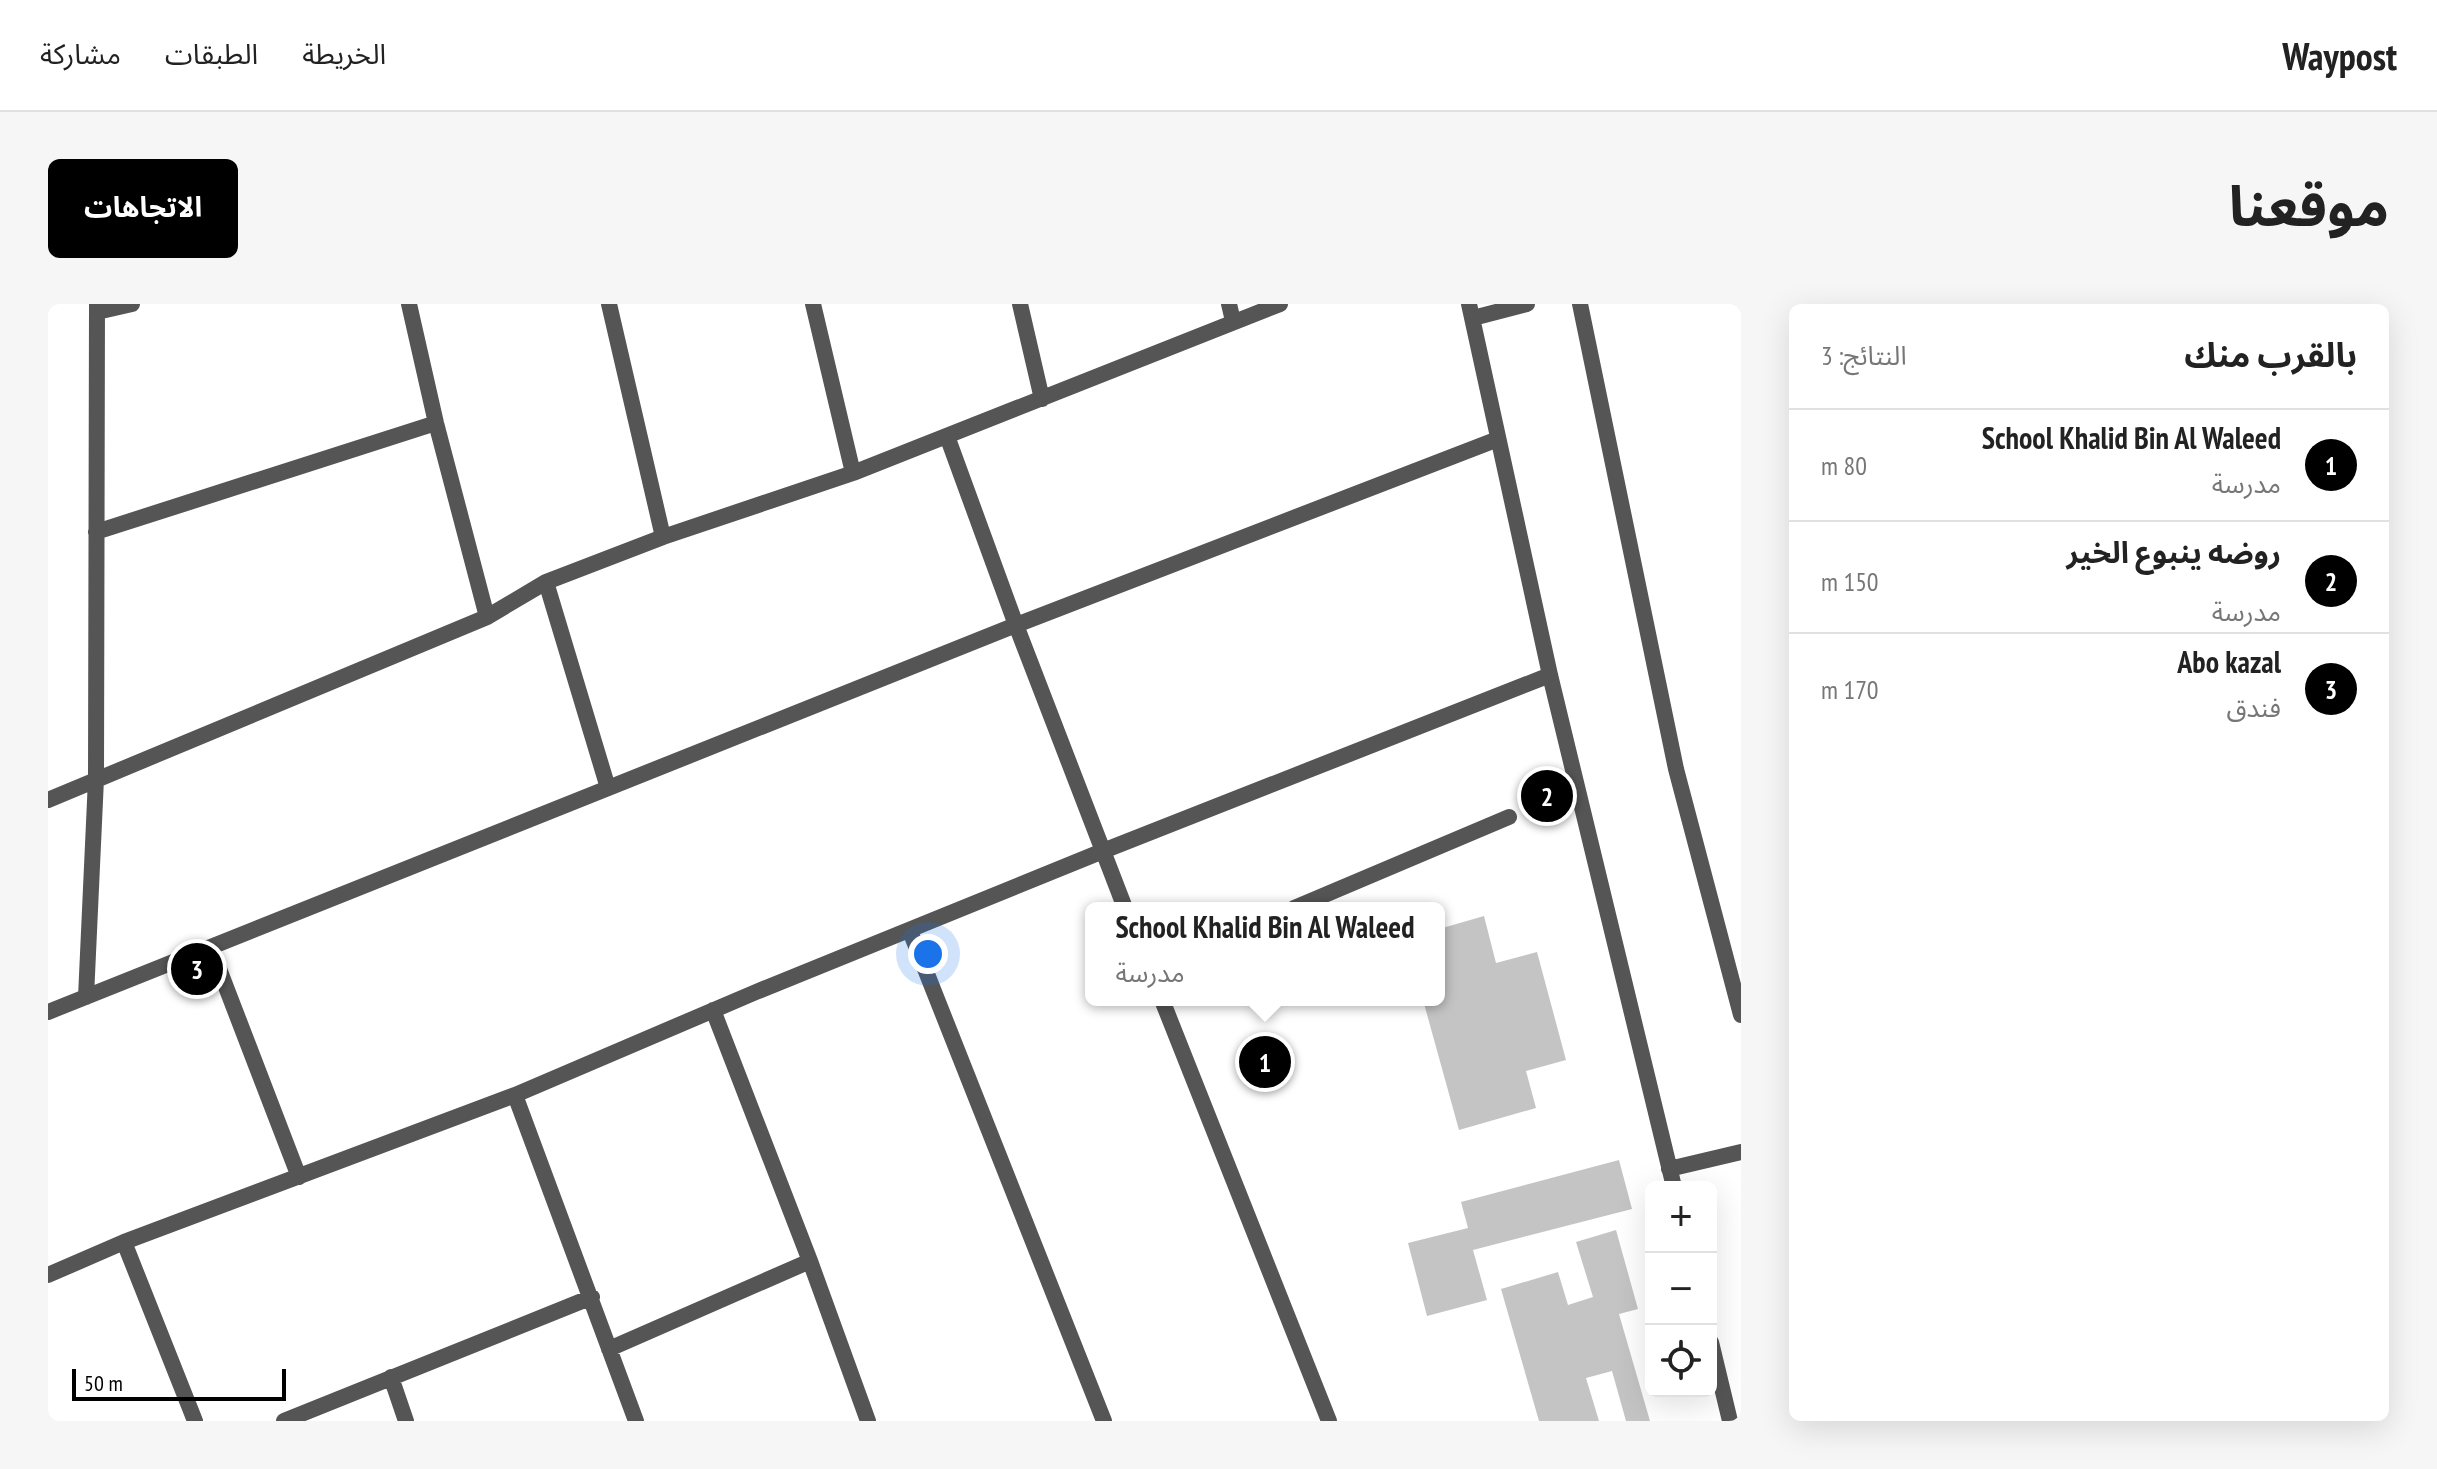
<!DOCTYPE html>
<html lang="ar">
<head>
<meta charset="utf-8">
<style>
	:root { --surface:#fff; --page:#f6f6f6; --text:#222; --muted:#767676; --line:#e0e0e0; --accent:#000 }
	body { margin:0; font-family:"PT Sans Narrow","Noto Sans Arabic",sans-serif; background:var(--page); color:var(--text); direction:rtl }
	.controls { position:absolute; right:24px; bottom:24px; display:grid; overflow:hidden; border-radius:12px; box-shadow:0 8px 32px #0002 }
	.controls button { width:72px; height:72px; display:grid; place-items:center; padding:0; border:0; border-bottom:2px solid var(--line); background:var(--surface); color:var(--text); font:40px sans-serif }
	.scale { position:absolute; left:24px; bottom:20px; width:214px; box-sizing:border-box; padding-left:8px; border:4px solid #000; border-top:0; font-size:22px; line-height:28px; white-space:nowrap; color:#000; -webkit-text-stroke:6px #fff; paint-order:stroke }
	.you { position:absolute; left:880px; top:650px; width:28px; height:28px; margin:-20px; border:6px solid #fff; border-radius:50%; background:#1a73e8; box-shadow:0 0 0 12px #1a73e833 }
	.badge { display:grid; place-items:center; width:52px; height:52px; border-radius:50%; background:var(--accent); color:#fff; font-size:26px; font-weight:700 }
	.pin { position:absolute; translate:-50% -50%; border:4px solid #fff; box-shadow:0 2px 8px #0006 }
	.popup { position:absolute; left:1037px; top:598px; width:360px; height:104px; box-sizing:border-box; display:grid; place-content:center; border-radius:12px; background:var(--surface); filter:drop-shadow(0 2px 6px #0005); font-size:26px; white-space:nowrap; color:var(--muted) }
	.popup b { font-size:30px; color:var(--text) }
	.popup::after { content:''; position:absolute; left:50%; top:100%; margin-left:-16px; border:16px solid transparent; border-top-color:var(--surface) }
	.list { margin:0; padding:0; list-style:none }
	h2 { display:flex; justify-content:space-between; align-items:center; height:104px; margin:0; padding:0 32px; font-size:34px }
	h2 small { font-size:26px; font-weight:400; color:var(--muted) }
	.list li { display:grid; grid-template-columns:52px 1fr auto; gap:24px; align-items:center; box-sizing:border-box; height:112px; padding:0 32px; border-top:2px solid var(--line) }
	.list b { display:block; font-size:30px; white-space:nowrap }
	.list p { margin:0; font-size:26px; white-space:nowrap; color:var(--muted) }
	.list em { font-size:26px; font-style:normal; color:var(--muted) }
	.icon { flex:none; width:44px; height:44px; fill:none; stroke:currentColor; stroke-width:2; stroke-linecap:round; stroke-linejoin:round }
	.map { position:relative; flex:none; width:1693px; height:1117px; overflow:hidden; direction:ltr; border-radius:12px }
	header { display:flex; align-items:center; gap:48px; box-sizing:border-box; height:112px; padding:0 40px; background:var(--surface); border-bottom:2px solid var(--line) }
	header strong { font-size:38px }
	nav { display:flex; gap:44px; margin-inline-start:auto; font-size:28px }
	.intro { display:flex; align-items:center; justify-content:space-between; box-sizing:border-box; height:192px; padding:0 48px }
	h1 { margin:0; font-size:56px }
	.button { padding:20px 36px; border-radius:12px; background:var(--accent); color:#fff; font-size:28px; font-weight:700 }
	main { display:flex; gap:48px; padding:0 48px }
	aside { flex:1; background:var(--surface); border-radius:12px; box-shadow:0 8px 32px #0002 }
	.map>svg:first-child { display:block }
	.building { fill:#c4c4c4 }
	.lines { fill:none; stroke-linecap:round; stroke-linejoin:round }
	.minor { stroke:#555; stroke-width:16 }
</style>
</head>
<body>
<header>
<strong>Waypost</strong>
<nav><a>الخريطة</a><a>الطبقات</a><a>مشاركة</a></nav>
</header>
<div class="intro"><h1>موقعنا</h1><a class="button">الاتجاهات</a></div>
<main>
<aside>
<h2>بالقرب منك<small>النتائج: 3</small></h2>
<ul class="list">
<li><span class="badge">1</span><div><b>School Khalid Bin Al Waleed</b><p>مدرسة</p></div><em>80 m</em></li>
<li><span class="badge">2</span><div><b>روضه ينبوع الخير</b><p>مدرسة</p></div><em>150 m</em></li>
<li><span class="badge">3</span><div><b>Abo kazal</b><p>فندق</p></div><em>170 m</em></li>
</ul>
</aside>
<div class="map">
<svg width="1693" height="1117" viewBox="0 0 1693 1117">
	<rect width="100%" height="100%" fill="#fff"/>
	<!-- building -->
	<path class="building" d="M1436,612L1448,659L1489,648L1518,756L1478,767L1488,804L1411,826L1375,696H1391V625Z
		M1571,856L1584,905L1425,946L1439,996L1379,1012L1360,939L1420,924L1413,898Z
		M1568,926L1590,1005L1571,1010L1602,1117H1578L1564,1067L1538,1074L1551,1117H1491L1453,985L1510,968L1520,1001L1545,993L1528,938Z"/>
	<g class="lines">
		<!-- minor -->
		<path class="minor" d="M361,0L388,119L439,313
			M561,0L615,233
			M765,0L805,169
			M972,0L994,95
			M1181,0L1185,17
			M1421,0L1502,371L1626,883
			M1532,0L1628,465L1693,711
			M49,8L84,0
			M1425,14L1479,0
			M899,132L968,321L1077,604
			M48,228L388,119
			M498,278L560,484
			M0,496L439,313L498,278L615,233L805,169L1232,0
			M1246,604L1461,513
			M862,627L1056,1117
			M163,644L251,873
			M38,693L48,475L49,0
			M1114,696L1281,1117
			M665,706L762,957L820,1117
			M0,708L968,321L1450,135
			M467,791L588,1117
			M1621,865L1693,848
			M76,938L147,1117
			M0,971L76,938L467,791L708,688L1055,547L1502,371
			M1663,1038L1682,1117
			M561,1045L762,957
			M343,1073L358,1117
			M236,1117L544,993"/>
	</g>
</svg>
<div class="controls">
<button>+</button>
<button>−</button>
<button><svg class="icon" aria-label="locate" viewBox="0 0 24 24"><circle cx="12" cy="12" r="6"/><path d="M12 2v4M12 18v4M2 12h4M18 12h4"/></svg></button>
</div>
<div class="scale">50 m</div>
<div class="you"></div>
<div class="pin badge" style="left:1217px;top:758px">1</div>
<div class="popup"><b>School Khalid Bin Al Waleed</b>مدرسة</div>
<div class="pin badge" style="left:1499px;top:492px">2</div>
<div class="pin badge" style="left:149px;top:665px">3</div>
</div>
</main>
</body>
</html>
